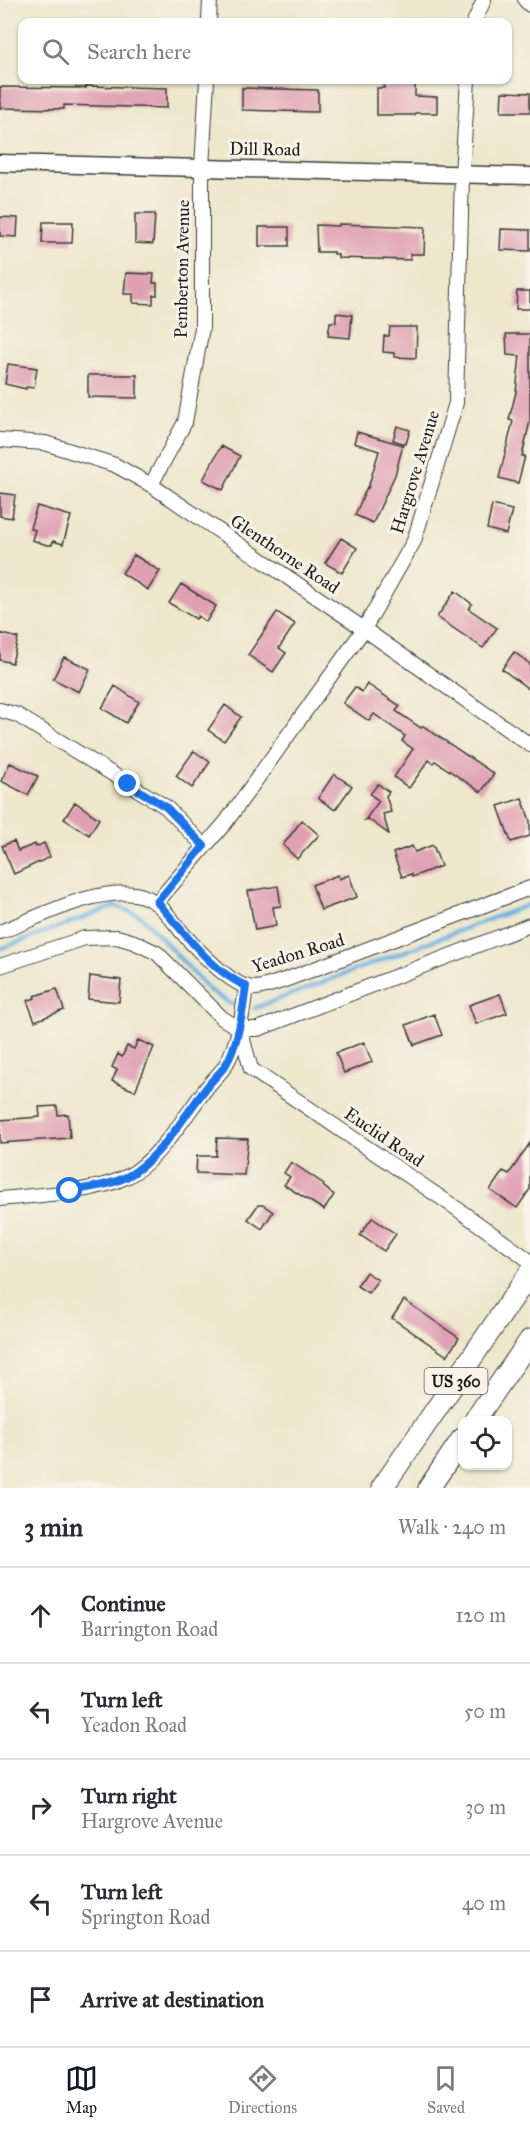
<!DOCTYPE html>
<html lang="en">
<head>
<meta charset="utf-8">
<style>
	:root { --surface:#fff; --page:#f7f7f7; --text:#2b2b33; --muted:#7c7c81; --line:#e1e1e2; --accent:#111827 }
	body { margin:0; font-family:"IM FELL Great Primer",serif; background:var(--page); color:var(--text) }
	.controls { position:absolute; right:18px; bottom:18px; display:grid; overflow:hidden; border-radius:12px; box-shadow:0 2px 4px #0004 }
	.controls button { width:54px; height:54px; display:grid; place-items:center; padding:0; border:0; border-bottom:2px solid var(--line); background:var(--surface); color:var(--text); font:30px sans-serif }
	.stop { position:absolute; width:18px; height:18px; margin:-14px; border:4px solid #1a73e8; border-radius:50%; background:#fff }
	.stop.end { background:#1a73e8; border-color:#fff; box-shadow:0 2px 6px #0008 }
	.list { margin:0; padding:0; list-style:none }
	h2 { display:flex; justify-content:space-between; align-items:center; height:78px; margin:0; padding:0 24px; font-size:26px }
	h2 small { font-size:20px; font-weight:400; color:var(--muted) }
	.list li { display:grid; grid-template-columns:39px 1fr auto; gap:18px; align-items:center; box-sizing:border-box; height:96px; padding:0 24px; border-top:2px solid var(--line) }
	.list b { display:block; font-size:22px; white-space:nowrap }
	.list p { margin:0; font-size:20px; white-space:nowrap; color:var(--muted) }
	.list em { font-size:20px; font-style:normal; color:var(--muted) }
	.icon { flex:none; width:33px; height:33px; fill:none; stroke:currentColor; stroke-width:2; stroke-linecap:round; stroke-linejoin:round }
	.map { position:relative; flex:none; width:530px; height:1488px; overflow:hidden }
	.search { position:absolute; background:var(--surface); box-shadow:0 2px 4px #0004; left:18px; right:18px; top:18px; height:66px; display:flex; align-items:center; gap:15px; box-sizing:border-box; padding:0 21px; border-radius:12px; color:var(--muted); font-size:22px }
	.sheet { height:558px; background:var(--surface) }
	nav { display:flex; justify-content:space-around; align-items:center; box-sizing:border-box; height:84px; border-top:2px solid var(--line); background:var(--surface); font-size:16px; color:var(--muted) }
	nav a { display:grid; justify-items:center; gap:3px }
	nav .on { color:var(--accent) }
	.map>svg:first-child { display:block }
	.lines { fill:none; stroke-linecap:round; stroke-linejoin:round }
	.stream { stroke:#6cb1e2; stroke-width:4.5 }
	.building { fill:#e0a0b3 }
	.minor-casing { stroke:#3b3a36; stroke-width:16 }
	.tertiary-casing { stroke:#3b3a36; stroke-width:19 }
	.trunk-casing { stroke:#3b3a36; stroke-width:23 }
	.minor { stroke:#fff; stroke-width:14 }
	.tertiary { stroke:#fff; stroke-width:16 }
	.trunk { stroke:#fff; stroke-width:21 }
	.route { stroke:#1a73e8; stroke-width:8 }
	.labels { text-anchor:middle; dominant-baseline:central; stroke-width:6; stroke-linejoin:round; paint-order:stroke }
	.shield { fill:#f7f3e8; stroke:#5e5c59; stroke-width:1.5 }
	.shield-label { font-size:16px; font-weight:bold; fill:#1c1c1c }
	.street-label { font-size:18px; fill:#1c1c1c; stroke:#f7f3e8 }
</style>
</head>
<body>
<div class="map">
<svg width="530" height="1488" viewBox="0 0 530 1488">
	<rect width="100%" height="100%" fill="#f7f3e8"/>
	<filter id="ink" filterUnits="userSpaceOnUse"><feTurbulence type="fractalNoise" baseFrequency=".0167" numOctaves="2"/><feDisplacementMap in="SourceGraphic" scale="12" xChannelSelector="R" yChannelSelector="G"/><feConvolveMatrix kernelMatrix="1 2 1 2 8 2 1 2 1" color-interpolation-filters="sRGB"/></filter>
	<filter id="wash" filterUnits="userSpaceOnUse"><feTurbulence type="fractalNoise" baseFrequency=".008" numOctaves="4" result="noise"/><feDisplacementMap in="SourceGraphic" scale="24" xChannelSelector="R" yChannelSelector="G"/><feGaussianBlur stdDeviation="1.35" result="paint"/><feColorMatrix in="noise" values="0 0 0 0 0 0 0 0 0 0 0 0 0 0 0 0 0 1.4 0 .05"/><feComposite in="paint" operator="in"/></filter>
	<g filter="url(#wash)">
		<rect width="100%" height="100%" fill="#ede7cc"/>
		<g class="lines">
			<!-- stream -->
			<path class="stream" d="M0,949L115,906L141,916L210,991L233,1005
				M255,1008L530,904"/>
		</g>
		<g id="blocks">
			<!-- building -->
			<path class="building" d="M384,80H415V96L437,97V113H415V115H377V88H384Z
				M86,86L167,88V108L64,105V109L0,108V87L86,88Z
				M242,88L318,90V112L242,110Z
				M502,92L530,93V112H501Z
				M135,214H155L153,244L135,243Z
				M0,217L18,218L17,237L0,236Z
				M43,222H73L72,243H42Z
				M339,224L425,227L424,254H410V260L338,258V254H334V252H317L316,225L339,226Z
				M259,227H289V246H259Z
				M501,229L530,230V251L500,250Z
				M126,273L154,274L153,283H157V295H153V304L133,303V294H124Z
				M517,291H530V309H516Z
				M336,313L352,315L350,338L328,336L330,322H336Z
				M390,327H417L416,358L394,357V353L383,352L384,336H389Z
				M506,334H530V421L522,456H525L518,483L499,478L513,421L509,420L516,392L520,356L507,355Z
				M8,364L37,368L34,388L26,387V389L5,384Z
				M88,375H137V398L88,397Z
				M397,426L410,430L406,444L393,440Z
				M357,432L403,445L395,475L373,523L355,515L367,487L368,488L379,451L354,443Z
				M221,446L240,456L223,490L203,480Z
				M0,493L15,495L12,518L0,516Z
				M492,505L512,510L506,534L487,529Z
				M37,506L71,516L63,544L53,541L52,545H47L32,540L35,530L30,528Z
				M341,538L357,548L342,573L325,563Z
				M134,555L160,571L148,590L122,573Z
				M181,584L216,606L206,622L198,616L196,619L169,603Z
				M455,591L472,604L469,609L497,628L483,648L437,617Z
				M277,612L295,624L279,648L286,653L273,672L248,655Z
				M0,633L18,638L12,663L0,660Z
				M514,652L530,664V690L502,669Z
				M64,657L90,669L79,692L53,679Z
				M367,684L400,706L396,711L421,728L423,726L494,774L481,792L435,761L433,763L429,760L409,788L394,777L413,749L402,741L405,736L374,714L369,721L343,703L355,687L362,692Z
				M115,686L139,702L126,723L102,708Z
				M225,705L241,717L224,741L208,730Z
				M194,751L210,762L192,788L176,776Z
				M10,763L38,776L28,795L1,781Z
				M334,774L352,786L335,810L318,798Z
				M378,784L389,792L386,796L391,812L383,814L389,834L368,819L365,820L379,801L370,794Z
				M522,798L530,821V836L511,842L498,806Z
				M75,802L99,819L89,835L64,819Z
				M302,820L319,835L297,859L283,845Z
				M14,841L18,851L35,844L36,847L44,843L50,857L14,874L2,846Z
				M433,845L441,866L412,877L411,874L402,877L393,853L412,846L415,852Z
				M338,875L339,879L349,875L357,897L321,910L312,885Z
				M278,886L281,906L273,907L276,926L255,930L248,891Z
				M90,976L121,980L119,1002L88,999Z
				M57,989L64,1010L35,1021L27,1001L35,998L34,996Z
				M500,994L507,1013L476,1024L469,1005Z
				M434,1014L442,1035L414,1045L406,1025Z
				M138,1040L154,1047L135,1091L112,1081L117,1070L112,1067L118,1054L122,1057L127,1046L134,1049Z
				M364,1042L372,1062L344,1073L336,1053Z
				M57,1106L58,1115L68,1114L70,1138L0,1143V1120L40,1117L39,1107Z
				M217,1138L248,1139L244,1175L196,1173L197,1156H216Z
				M530,1143V1189L517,1208L490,1190L503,1171L509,1174Z
				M291,1162L324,1184L323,1186L334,1195L324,1210L284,1185L290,1177L284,1173Z
				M258,1205H263L273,1212L262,1229L248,1219Z
				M372,1218L396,1234L384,1251L360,1235Z
				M366,1272L378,1280L368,1293L357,1286Z
				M404,1300L459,1338L447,1356L392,1318Z"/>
		</g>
	</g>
	<g filter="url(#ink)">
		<use href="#blocks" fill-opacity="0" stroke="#3b3a36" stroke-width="1.5"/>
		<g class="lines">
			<defs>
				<path id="minor" d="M525,0L530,5
					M209,22L210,0
					M474,22L484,0
					M0,440L45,443L115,465L151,485L364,629L530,745
					M151,485L185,422L202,328V168L207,80
					M0,710L17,715L166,807L204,846
					M157,902L226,822L364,629L414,541L456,403L462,174L468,80
					M0,932C40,917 92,888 135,894C160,898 171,920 186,937C200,952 233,988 254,988C264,988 275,983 285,980L530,888
					M0,966L85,938L117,937L134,942L157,953L222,1018L240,1029H258L530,925
					M240,1029L251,1069L456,1208L530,1261
					M0,1199C37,1195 93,1193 126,1177C156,1163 185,1116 205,1090C211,1081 220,1074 225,1066C239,1043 243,1012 246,986"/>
				<path id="tertiary" d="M0,163L530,176"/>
				<path id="trunk" d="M475,1420L530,1340
					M382,1488L530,1273
					M429,1488L462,1439"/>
			</defs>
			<!-- minor casing -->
			<use href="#minor" class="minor-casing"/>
			<!-- tertiary casing -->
			<use href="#tertiary" class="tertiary-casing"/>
			<!-- trunk casing -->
			<use href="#trunk" class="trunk-casing"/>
			<!-- minor -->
			<use href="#minor" class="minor"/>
			<!-- tertiary -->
			<use href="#tertiary" class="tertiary"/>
			<!-- trunk -->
			<use href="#trunk" class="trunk"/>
		</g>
	</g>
	<g class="lines" filter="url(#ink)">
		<!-- route -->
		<path class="route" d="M70,1191C91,1187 118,1185 136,1171C166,1149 184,1116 207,1087C212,1080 220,1073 225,1066C238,1046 243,1010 246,986C209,970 184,931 157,902L204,846L166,807L128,784"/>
	</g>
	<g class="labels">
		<!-- shield labels -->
		<rect class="shield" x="424.5" y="1368" width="63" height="26" rx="4.5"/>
		<g class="shield-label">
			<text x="456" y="1381">US 360</text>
		</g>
		<!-- street labels -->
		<g class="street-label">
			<text transform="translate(265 149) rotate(1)">Dill Road</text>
			<text transform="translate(182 269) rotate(-89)">Pemberton Avenue</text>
			<text transform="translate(415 472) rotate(-73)">Hargrove Avenue</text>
			<text transform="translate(285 554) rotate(34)">Glenthorne Road</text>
			<text transform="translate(298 953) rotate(-17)">Yeadon Road</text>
			<text transform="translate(384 1137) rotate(34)">Euclid Road</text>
		</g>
	</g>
</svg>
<div class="controls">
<button><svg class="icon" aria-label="locate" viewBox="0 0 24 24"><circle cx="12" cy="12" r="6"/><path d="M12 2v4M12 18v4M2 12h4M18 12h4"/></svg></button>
</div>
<div class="stop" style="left:70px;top:1191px"></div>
<div class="stop end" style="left:128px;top:784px"></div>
<div class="search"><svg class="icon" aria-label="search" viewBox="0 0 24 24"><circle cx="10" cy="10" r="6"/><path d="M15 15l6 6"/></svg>Search here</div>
</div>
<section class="sheet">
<h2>3 min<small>Walk · 240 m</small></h2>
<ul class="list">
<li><svg class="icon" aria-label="ahead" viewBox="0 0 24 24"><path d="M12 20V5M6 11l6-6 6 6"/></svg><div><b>Continue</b><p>Barrington Road</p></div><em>120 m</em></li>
<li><svg class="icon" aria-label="left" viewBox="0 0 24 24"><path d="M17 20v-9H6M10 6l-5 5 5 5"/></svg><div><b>Turn left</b><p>Yeadon Road</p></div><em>50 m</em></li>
<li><svg class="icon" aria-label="right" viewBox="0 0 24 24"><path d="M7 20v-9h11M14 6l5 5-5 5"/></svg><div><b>Turn right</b><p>Hargrove Avenue</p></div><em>30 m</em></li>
<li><svg class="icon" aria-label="left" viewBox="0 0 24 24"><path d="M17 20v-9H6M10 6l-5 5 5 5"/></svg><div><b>Turn left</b><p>Springton Road</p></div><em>40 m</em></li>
<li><svg class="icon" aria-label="arrive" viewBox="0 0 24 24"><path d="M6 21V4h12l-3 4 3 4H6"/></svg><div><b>Arrive at destination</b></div></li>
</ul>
</section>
<nav>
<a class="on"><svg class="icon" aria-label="map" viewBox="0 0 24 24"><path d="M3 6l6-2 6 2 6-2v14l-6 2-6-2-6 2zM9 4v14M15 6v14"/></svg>Map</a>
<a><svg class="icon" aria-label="directions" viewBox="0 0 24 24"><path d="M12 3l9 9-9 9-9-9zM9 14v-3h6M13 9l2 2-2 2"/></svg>Directions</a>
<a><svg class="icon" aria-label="saved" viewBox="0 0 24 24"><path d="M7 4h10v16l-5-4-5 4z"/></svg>Saved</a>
</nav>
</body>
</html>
